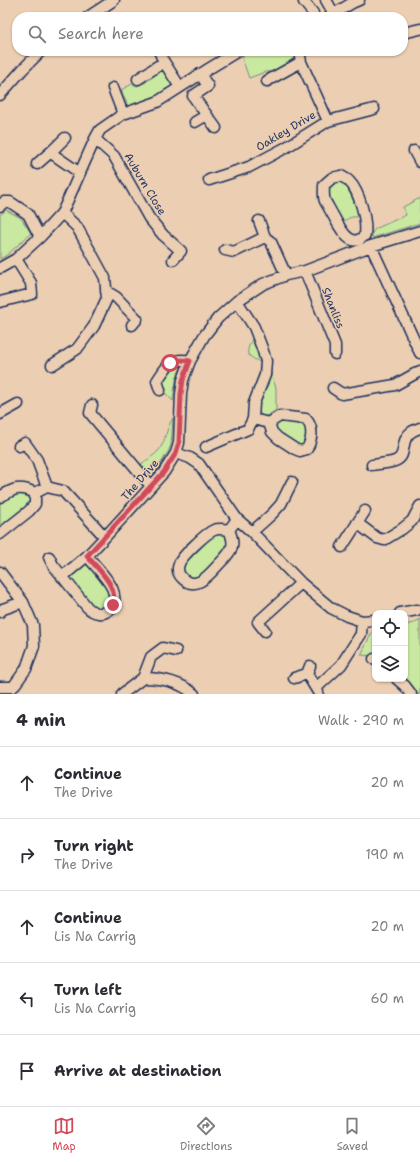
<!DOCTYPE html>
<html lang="en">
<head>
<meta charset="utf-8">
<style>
	:root { --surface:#fff; --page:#f2f2f3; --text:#2b2b33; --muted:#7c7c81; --line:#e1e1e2; --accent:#d1495b }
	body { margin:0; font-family:"Shantell Sans",sans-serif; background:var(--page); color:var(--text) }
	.controls { position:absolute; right:12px; bottom:12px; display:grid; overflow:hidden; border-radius:8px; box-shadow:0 1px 3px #0004 }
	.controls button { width:36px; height:36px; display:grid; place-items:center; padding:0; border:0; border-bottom:1px solid var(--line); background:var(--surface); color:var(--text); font:20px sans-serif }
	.stop { position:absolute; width:12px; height:12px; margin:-9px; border:3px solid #d1495b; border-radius:50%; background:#fff }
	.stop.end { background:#d1495b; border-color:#fff; box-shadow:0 1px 4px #0008 }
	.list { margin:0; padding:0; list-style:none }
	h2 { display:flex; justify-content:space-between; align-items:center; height:52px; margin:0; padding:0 16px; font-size:17px }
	h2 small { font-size:13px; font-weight:400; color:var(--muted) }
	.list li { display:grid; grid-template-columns:26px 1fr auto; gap:12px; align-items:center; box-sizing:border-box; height:72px; padding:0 16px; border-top:1px solid var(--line) }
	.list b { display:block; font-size:15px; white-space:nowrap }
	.list p { margin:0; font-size:13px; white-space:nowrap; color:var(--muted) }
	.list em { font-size:13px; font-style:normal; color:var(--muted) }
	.icon { flex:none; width:22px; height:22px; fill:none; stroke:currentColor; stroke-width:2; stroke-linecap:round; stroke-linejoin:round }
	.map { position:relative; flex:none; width:420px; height:694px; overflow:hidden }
	.search { position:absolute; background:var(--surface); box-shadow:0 1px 3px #0004; left:12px; right:12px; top:12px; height:44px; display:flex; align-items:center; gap:10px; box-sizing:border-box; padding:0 14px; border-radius:16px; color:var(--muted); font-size:15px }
	.sheet { height:412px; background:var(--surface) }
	nav { display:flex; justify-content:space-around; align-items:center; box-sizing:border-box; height:56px; border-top:1px solid var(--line); background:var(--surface); font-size:11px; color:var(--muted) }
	nav a { display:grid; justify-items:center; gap:2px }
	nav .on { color:var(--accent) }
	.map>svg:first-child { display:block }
	.green { fill:#c9e8a0; stroke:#728c7f }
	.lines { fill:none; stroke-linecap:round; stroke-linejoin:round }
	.minor-casing { stroke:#1b2f5e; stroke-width:13 }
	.minor { stroke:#eccfb3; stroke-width:10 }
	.route { stroke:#d1495b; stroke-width:5 }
	.labels { text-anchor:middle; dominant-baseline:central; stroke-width:3; stroke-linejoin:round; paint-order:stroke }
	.street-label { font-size:11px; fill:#1b2f5e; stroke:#eccfb3 }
</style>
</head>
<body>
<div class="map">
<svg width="420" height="694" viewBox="0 0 420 694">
	<rect width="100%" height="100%" fill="#eccfb3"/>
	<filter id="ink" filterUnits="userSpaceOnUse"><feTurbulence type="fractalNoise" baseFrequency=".025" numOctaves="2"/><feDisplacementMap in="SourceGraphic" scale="8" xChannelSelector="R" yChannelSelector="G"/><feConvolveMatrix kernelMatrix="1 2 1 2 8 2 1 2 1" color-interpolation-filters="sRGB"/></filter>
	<g filter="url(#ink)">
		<!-- green -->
		<path class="green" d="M252,51H291L295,57L278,71L265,72L249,78L242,58Z
			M160,69L163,71L172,85L154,99L129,108L121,90L132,84L137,86L146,82V78Z
			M342,180L350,187L348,189L357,209L359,217C352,216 348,218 343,222L330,198L328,197V186L332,181Z
			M420,198V223L372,238V233L375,229L406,215L403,207Z
			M6,210L21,218L31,233L7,255L0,259V215Z
			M252,339C254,347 260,352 260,362C246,355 245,354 252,339Z
			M173,364H182L176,379L173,401L165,393L161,380Z
			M271,373L276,388V410L267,416H263L260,414L258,407L260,399Z
			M173,418L171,445L168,452L154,474H149L141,464C147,460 154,456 159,450C166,441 166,428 173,418Z
			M277,421H304L308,427L306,440L302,447L295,445L276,431L274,425Z
			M17,492L30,494L32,501L22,512H18L0,527V503L10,498L11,494Z
			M222,532L226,535L230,540L227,549L223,554L219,556L205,570L203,577L194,581L185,575L181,568L187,557L190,558L207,542L208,537Z
			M84,563H89L107,586L111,599L104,609L91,607L69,581L70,576Z
			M420,619V694H416L404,679L405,625L414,623Z
			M375,631V656L361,655L372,632Z"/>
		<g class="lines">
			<defs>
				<path id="minor" d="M305,0L304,2L313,13
					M326,0L334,14
					M88,17L114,0
					M329,17L352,3L359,0
					M403,33L420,29
					M159,51L164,62
					M299,51L301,62L328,121
					M200,74L208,86L193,96L216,128
					M138,79L164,62L180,87
					M267,81L301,62
					M113,88L123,114
					M0,95L23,69L41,51
					M195,122L207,115
					M95,139L114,156L149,218L163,235L181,251L173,260
					M414,151L420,162
					M51,153L80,173
					M37,164L53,150L65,138
					M341,176C344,178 347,179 349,181C360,192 367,221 365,235C351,251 340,228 334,217C331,212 328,206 325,201C323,196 324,190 324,185L332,178Z
					M209,180L249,167L285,148L328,121L374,109
					M0,206L4,202H10L28,214L40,237
					M259,221L265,237L271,242L286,275
					M371,246L420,353
					M225,250L234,252L265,237
					M0,268L16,259L40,237L62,213L95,139L100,130L123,114L157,102L210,68L238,51
					M305,271L335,345V354
					M106,291L116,297L137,319L132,325
					M0,302L32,294L31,283L16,259
					M52,365L77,349L94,326L107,298L105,278L93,256L77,227L62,213
					M333,388L342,394L395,385L420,371
					M160,390L157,381C167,366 170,357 190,361
					M92,405L90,413L151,486
					M0,414L18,404
					M253,419L269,423L280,416L306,419C314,428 312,439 307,449L300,451L295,449L278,438L272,432L269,423
					M19,446L25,443L37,460L47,487
					M206,447L248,429L253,419L254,403L265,375L266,361L262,348L254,327L237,301
					M176,453L190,458L199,464L237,519L252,532L301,583L331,608L347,616L362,621L375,620
					M372,465C377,464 393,463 397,460C409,454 396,435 420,428
					M0,497C13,489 20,485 35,493L47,487L63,491L105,537
					M357,523L377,538L384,540L402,529L412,521L420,506
					M229,530C224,529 219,528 214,530C206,533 181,557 179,564C177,569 178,574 182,578C197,593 211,572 221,562C232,551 236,545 229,530L237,519
					M252,532L272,514L281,504L292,482
					M0,534L29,511L35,504V493
					M342,547L365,511
					M49,557L53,565L87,607C102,622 121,607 112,588C108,579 94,564 87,556
					M0,572L23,602L33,625L34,646L26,669L13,687H0
					M62,577L87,556L105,537L164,472L176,453L179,443L181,394L183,380L190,361L204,336L218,318L237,301L263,284L286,275L305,271L371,246L420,231
					M0,612L3,609L23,602
					M400,613L417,610
					M265,631L258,622L301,583
					M374,659L375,660
					M307,674L318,692
					M143,678C161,678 180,682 194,694
					M294,678L307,674L310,666
					M397,679L405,686L411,694
					M316,688L341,665L361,634L362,621
					M122,694L143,678L151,657L163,648L176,651"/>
			</defs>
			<!-- minor casing -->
			<use href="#minor" class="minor-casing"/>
			<!-- minor -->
			<use href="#minor" class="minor"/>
		</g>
	</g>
	<g class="lines" filter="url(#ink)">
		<!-- route -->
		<path class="route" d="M113,605C118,586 99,570 87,556L164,472L176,453L179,443L181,394L183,380L190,361C182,360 177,359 170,363"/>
	</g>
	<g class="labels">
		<!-- street labels -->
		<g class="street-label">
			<text transform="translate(286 131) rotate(-31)">Oakley Drive</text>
			<text transform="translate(145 184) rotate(59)">Auburn Close</text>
			<text transform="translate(333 308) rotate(68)">Shanliss</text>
			<text transform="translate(140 480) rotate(-49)">The Drive</text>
		</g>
	</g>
</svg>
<div class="controls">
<button><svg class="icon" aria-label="locate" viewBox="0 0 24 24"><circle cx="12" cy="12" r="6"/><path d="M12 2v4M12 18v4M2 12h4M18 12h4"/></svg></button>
<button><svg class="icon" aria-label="layers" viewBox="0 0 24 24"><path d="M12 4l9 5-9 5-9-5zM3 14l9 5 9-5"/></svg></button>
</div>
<div class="stop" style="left:170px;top:363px"></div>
<div class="stop end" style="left:113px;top:605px"></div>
<div class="search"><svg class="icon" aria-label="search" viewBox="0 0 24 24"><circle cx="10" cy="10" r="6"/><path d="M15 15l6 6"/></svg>Search here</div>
</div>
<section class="sheet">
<h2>4 min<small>Walk · 290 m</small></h2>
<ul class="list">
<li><svg class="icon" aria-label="ahead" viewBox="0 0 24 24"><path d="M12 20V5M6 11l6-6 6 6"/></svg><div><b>Continue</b><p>The Drive</p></div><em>20 m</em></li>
<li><svg class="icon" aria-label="right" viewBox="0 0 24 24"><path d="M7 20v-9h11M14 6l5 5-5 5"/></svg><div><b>Turn right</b><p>The Drive</p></div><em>190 m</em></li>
<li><svg class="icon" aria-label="ahead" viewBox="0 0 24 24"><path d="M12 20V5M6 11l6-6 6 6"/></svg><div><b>Continue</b><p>Lis Na Carrig</p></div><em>20 m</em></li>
<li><svg class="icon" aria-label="left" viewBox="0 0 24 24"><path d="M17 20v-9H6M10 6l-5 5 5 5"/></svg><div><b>Turn left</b><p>Lis Na Carrig</p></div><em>60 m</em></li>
<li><svg class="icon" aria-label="arrive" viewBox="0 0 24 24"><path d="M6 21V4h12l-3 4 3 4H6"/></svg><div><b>Arrive at destination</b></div></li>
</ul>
</section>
<nav>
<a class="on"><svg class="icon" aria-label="map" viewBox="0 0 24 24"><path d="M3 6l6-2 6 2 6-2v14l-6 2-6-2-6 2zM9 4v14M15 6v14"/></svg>Map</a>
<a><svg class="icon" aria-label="directions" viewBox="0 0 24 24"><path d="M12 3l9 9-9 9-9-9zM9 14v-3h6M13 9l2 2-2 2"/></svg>Directions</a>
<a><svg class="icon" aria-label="saved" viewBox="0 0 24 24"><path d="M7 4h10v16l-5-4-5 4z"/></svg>Saved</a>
</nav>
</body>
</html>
